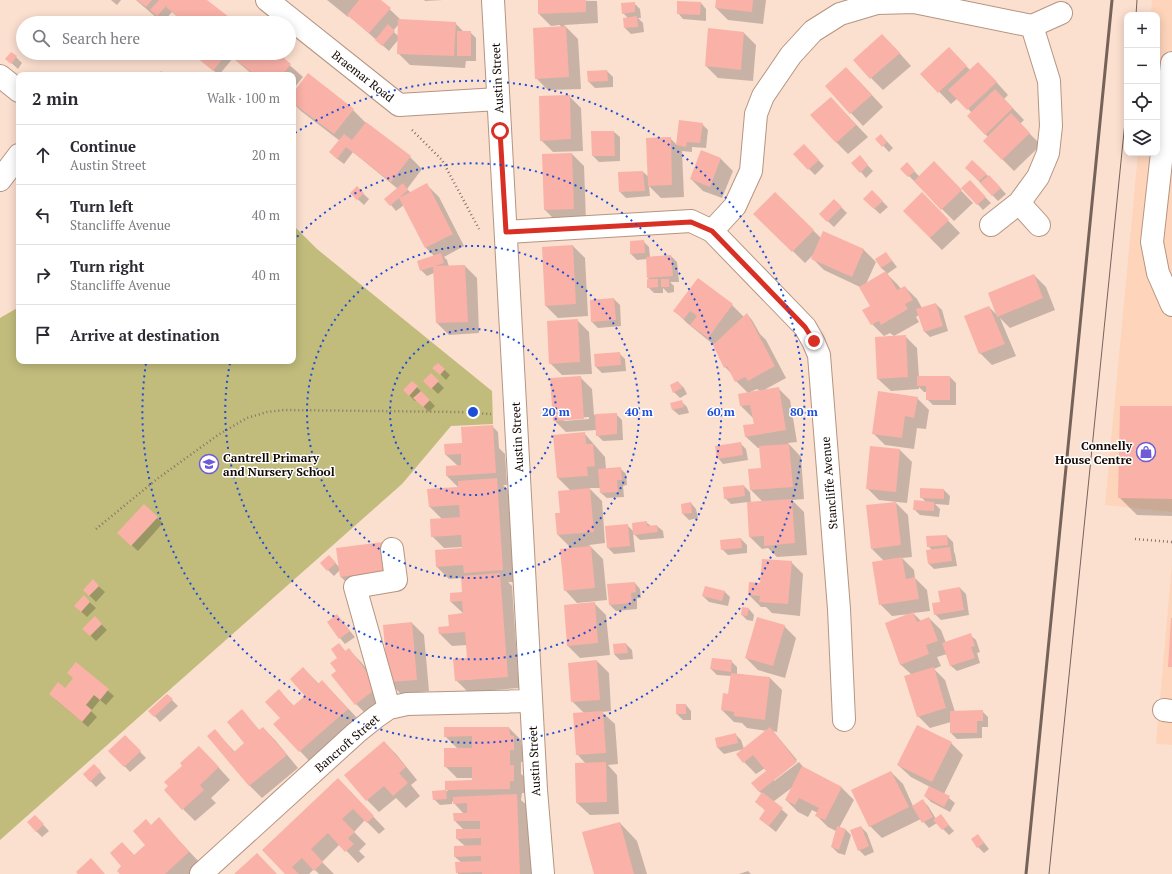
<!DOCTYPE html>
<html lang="en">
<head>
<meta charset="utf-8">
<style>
	:root { --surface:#fff; --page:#f7f7f7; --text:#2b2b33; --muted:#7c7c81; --line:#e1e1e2 }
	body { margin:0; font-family:"PT Serif",serif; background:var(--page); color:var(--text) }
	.controls { position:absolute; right:12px; top:12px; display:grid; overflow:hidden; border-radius:8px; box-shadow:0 2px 10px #0003 }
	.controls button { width:36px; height:36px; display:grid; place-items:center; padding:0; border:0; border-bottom:1px solid var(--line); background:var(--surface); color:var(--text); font:20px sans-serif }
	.stop { position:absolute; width:12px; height:12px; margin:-9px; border:3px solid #d93025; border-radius:50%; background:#fff }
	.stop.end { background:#d93025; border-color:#fff; box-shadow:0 1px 4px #0008 }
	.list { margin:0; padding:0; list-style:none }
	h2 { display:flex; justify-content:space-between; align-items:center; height:52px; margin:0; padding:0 16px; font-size:17px }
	h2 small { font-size:13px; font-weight:400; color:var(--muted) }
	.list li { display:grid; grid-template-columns:26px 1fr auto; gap:12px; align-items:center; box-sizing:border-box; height:60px; padding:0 16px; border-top:1px solid var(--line) }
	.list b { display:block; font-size:15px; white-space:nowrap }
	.list p { margin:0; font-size:13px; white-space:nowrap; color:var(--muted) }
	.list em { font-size:13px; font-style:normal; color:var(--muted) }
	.icon { flex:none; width:22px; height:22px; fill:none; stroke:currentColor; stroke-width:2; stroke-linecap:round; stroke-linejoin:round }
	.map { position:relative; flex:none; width:1172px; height:874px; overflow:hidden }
	.search { position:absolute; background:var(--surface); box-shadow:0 2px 10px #0003; left:16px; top:16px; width:280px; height:44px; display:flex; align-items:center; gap:10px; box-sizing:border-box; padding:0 14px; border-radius:22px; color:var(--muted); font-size:15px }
	.panel { position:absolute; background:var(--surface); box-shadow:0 2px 10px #0003; left:16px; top:72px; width:280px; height:292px; border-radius:8px }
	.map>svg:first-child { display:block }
	.built { fill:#fed5bb }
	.green { fill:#c1bc7c }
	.shadow { fill:#0003; fill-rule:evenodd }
	.building { fill:#fab1a7 }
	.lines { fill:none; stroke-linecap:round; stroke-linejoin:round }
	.minor-casing { stroke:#b59581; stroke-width:24 }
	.path { stroke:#867368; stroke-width:2.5; stroke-dasharray:1 3; stroke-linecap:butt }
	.minor { stroke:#fff; stroke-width:22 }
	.tram { stroke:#75635a; stroke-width:1 }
	.rail { stroke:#75635a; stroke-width:3 }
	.route { stroke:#d93025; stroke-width:5 }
	.ring { fill:none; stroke:#1d4ed8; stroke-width:2; stroke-dasharray:2 4 }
	.labels { text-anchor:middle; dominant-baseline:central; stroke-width:3; stroke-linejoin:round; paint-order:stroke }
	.street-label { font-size:12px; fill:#140904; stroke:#fff }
	.poi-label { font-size:12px; font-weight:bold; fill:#140904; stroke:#fff; text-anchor:end }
	.centre { fill:#1d4ed8; stroke:#fff; stroke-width:2 }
	.ring-label { font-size:12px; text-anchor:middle; font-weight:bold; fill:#1d4ed8; stroke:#fff; stroke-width:3; stroke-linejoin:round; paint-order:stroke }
</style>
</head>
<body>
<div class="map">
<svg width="1172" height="874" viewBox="0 0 1172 874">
	<rect width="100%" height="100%" fill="#fbdfcf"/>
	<!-- built -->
	<path class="built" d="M1152,0H1172V512L1105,505L1138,153H1157V15H1151Z
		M1172,563V745L1156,744Z"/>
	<!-- green -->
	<path class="green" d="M293,225L317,249L492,391L493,424L451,426L402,484L0,840V318L19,307V361H293Z"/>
	<!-- shadow -->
	<path class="shadow" d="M111,0H121L117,5Z
		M136,0H205L233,23H184L172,12L164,21L159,17L158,19Z
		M327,0H380L402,21L455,23L464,32H470L476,38V61H466L465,68L410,65L398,53V40L389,51L349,16L348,17ZM399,24L398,36L393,31Z
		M424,0H443L425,1Z
		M539,0L597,1L598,23L564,25L578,39L581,89L548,90L536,78L561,27L560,25L551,26L539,14Z
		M717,0H766L763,24L728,20L716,8Z
		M634,3L640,9L641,18H638L643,23L644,32L631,34L625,28L628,18L623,13Z
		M701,3L706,9V21L683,19L678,13Z
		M709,30L744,33L756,45L753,81L718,78L706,66Z
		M894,47L911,66L883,90L871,78Z
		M12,53L22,63L18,69L7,59Z
		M199,53H276L303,77L293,89V75H253L233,58L219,75L203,62Z
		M961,61L970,70L990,75L1008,95L1004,99L1024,120L1020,124L1041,145L1014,171L984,141L988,137L968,116L972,113L958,98L951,104L922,74Z
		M161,71L165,75H158Z
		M607,71L613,77V87L595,88L589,82L588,72Z
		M858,80L883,107L863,126L826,86Z
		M293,94L353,110L365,122L410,157L422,169L407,189L411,193L427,185L439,197L464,246L444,257L447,260L449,267L465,266L477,278L479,333L449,335L437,323L434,273L427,276L421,270L435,257L426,248L404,205L396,211L391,205L398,189L353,152L344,164L336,158L340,141L301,111L294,104L293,106Z
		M569,96L581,108L583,151L553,152L541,140Z
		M831,98L868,137L848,154L836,142Z
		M702,124L708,130L706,148L692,147V152L682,151L684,197L661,198L649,186L650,196L626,198L620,192L643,172L649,177L670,138L677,145Z
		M614,132L620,137V161L599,162L593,156Z
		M881,135L893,148L889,152L877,139Z
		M810,151L824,166L815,175L794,154Z
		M701,152L721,159L733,171L722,198L703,191L691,179Z
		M572,154L584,166L586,221L557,222L545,210Z
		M860,157L873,171L866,178L861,172Z
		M972,162L995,182L1006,194L998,201L966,168Z
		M907,164L920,177L946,175L973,203L954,221L902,169Z
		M970,182L991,203L983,210L963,188Z
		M357,188L369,199L364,205L351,193Z
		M872,191L888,207L880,214L864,199Z
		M775,193L821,238L824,232L864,250L876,262L866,284L886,272L881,268L886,253L897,267L887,274L898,285L901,289L905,287L917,299L922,308L936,304L942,310L948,331L930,337L924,331L919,315L916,317L919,322L894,336L890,333L884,336L872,324V306L860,287L824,270L812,258L814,254L805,263L755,214Z
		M834,200L847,213L834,227L820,214Z
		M934,206L960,233L942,250L930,238Z
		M643,241L649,247L650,257L671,256L677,262L679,282H670L674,286V292L668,293L663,288V293H654L648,287L650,280L648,278L647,259L637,260L631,254Z
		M573,246L585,258L588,316L558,318L546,306Z
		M1034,275L1046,287L1055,310L1010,328L1000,318L1016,356L992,365L980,353L989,307L999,317L989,293Z
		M698,280L732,305L744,317L747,314L752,320L760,334L766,340L786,378L764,390L778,388L790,400L797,442L788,443L801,457L804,499L792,500L804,512L807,555L777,557L768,548L762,549L750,537L748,502L731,504L725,498L744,486L750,492L751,503L763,502L751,490L749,470L762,469L760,448H758L745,436L755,425L753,418L741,406L748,393L736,381L732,374L725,367L714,345L687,323L675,311ZM757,389L760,391L750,392Z
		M614,299L620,305L621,326L598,328L592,322L591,301Z
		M577,320L589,332L592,374L562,375L550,363Z
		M905,336L917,348L919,377H950L956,383V405H933L927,399V392H924L919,387V389L891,391L878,379Z
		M619,353L625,359L626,371L602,373L596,367Z
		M438,364L450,375L446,380L434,368Z
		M431,375L444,388L438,394L425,381Z
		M580,377L592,389L594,415L616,414L622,420L623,440L603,441L597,435V430L566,432L554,420ZM589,417V419L564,421V419Z
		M412,382L435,406L429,412L417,400L415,401L404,390Z
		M678,382L684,388L687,394L680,398L674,392Z
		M917,398L929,410L926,429L917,428L914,449L885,445L873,433Z
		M681,401L687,407L689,413L679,415L673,410Z
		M1172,407V516L1137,515L1120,498Z
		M492,426L498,432L499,448L505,454L507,485H503L509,491L515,582H508L512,586L519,688L468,692L456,680L468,659L467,645L452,646L440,634L439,628L450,627L464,614L451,602L463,593L462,578L449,579L437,567L463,549V547L444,548L432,536L442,519L430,507L459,488L447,476V467L458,466L446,455L445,445L463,444Z
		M584,433L605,457L606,469L620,468L626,474L627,485L623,486L624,497L607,498L601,493L600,488H589L602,501L605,543L589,545L603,559L607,600L577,603L565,590L572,549L558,535L561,514L570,490L558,478Z
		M740,443L746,449L748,460L723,464L718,458Z
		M900,450L912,462L907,503L879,500L867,488Z
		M921,489L944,490L950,496L949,505L935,504L940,509L939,517L920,515L914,509L926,502L921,497Z
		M691,503L696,509L698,518L689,520L683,514L682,505Z
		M896,503L908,515L912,557L902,558L914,570L915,578L927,590L930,611L913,613L921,621L929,618L941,630L946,643L970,635L976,640L980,652L977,653L980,663L957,671L951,666L947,654L937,657L941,666L934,669L945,680L955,712L982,711L988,717V727H982V738L957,739L951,733V722L930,728L918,716L911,674L901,665L886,624L910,614L892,616L880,604L884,561L872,549Z
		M157,518L163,523L138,551L118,533Z
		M646,522L651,526H657L663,531L664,538L640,540L633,533L635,552L614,554L608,548L627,525L634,532Z
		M947,536L953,542L954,552L955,554L957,566L934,569L929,564L932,550L928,546Z
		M741,539L747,545V553L728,555L722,549Z
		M395,555L353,589L341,577L340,570L334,576L321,563L329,556L340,568Z
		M791,562L803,574L800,616L772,613L766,607H761L749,595Z
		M93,581L105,592L96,602L84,590Z
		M635,583L640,589L641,598H637V609L616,611L610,605Z
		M960,588L966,594L969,615L941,620L935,614L941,603Z
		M724,591L730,597L728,606L709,602L703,596Z
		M84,597L96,608L87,617L75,606Z
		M594,603L606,615L610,655L580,658L568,646Z
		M749,609L754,615L753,621L747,620L742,615Z
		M337,616L355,637L345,644L340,638Z
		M95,618L107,630L96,641L84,629Z
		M412,623L424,635L429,691L401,694L389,682Z
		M784,626L796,638L785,678L758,670L746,658Z
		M339,644L346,652L349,650L361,662L390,699L368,716L356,704L337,671Z
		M626,644L632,650L633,659L620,660L614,654Z
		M597,661L609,673L611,711L602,712L615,724L618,764L608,765L617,775L619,814L590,815L577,803L586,764L577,754L584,713L572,701Z
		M731,661L737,667V674L770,678L782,690L777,732L773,731L797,760L774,779V781L799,762L804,768L842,788L854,800L839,828L845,829L851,835L845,855L838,853L832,847L836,831L828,827L816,815L818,813L812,810L808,817L798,812L786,800L794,786L773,802L788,815L776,832L760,819L766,811L756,802L762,794L759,791L768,771L765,768L756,774L744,762L767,731L747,728L742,723L734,722L722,710L729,695L731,676L717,675L711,669Z
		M76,663L114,696L106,705L100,700L91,711L97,717L88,727L56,700L74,678Z
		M303,668L319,684L322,681L360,721L312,764L275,724L281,718L279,691L294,706L306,696Z
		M167,695L178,706L160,722L150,711Z
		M686,705L691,711V720H683L677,714Z
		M242,711L260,731L263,728L275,740L298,768L262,798L250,786L209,736L215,731L235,752L246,743Z
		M509,728L521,740V744L526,749V762H521V774L526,778V793H522L521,800L529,807L532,874H458L456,863H462L455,857L465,846L457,839L464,830L455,821L464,814L452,801V804L440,805L434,799L433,792L448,791L446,789L473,781V778H457L445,766L458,749L445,736Z
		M735,734L741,740L744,749L724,754L718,748L716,739Z
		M125,736L146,758L130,772L110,751Z
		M384,742L396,754L417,780L411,785L420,796L406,808L396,798L379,812L367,800Z
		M951,743L963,755L944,794L955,803L950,812L931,802L925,796L930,787L911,777L898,765Z
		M211,759L230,780L211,798L216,803L195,821L183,809Z
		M94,765L106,778L96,787L84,774Z
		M891,772L903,784L913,806L923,801L928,806L936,819L946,822L954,831L949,835L937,823L929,828L921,819L882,838L870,826Z
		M350,792L385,829L379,834L365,820L354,832L366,844L359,851L365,857L358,863L340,844L322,862L334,874H319L314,869L309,874H286Z
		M35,816L49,831L42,837L36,831Z
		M620,823L637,841L647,874H595Z
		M151,826L170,831L201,864L190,874H121L122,843L135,856L147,845Z
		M861,827L867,833L874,852L865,856L859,850Z
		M978,835L989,849L984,853L978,847Z
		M748,871L751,874H739Z"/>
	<!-- building -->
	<path class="building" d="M137,0H152L146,7Z
		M159,0H207L229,17L225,23H186L166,7L169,3L157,16L150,10Z
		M359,0H381L391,8L369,33L347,15Z
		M538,0H586V12L538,14Z
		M716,0H753L752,12L715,8Z
		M677,1L701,2L700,15L677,14Z
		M635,2V12L622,14L621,3Z
		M637,16L638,27L624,28L623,18Z
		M398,19L456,22L454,56L397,54Z
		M388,24L395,31L382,46L375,40Z
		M566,26L569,77L535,79L533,28Z
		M708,28L744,32L741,70L705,66Z
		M457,31H471V56H457Z
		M882,34L900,53L870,79L853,60Z
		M949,47L967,66L938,93L920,74Z
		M11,52L17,56L11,64L5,59Z
		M198,53H227L213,71L195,56Z
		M227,53H278L291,64L282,75H255Z
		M978,62L997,82L967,110L948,90Z
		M846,67L872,95L850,114L825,86Z
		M607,70L608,81L588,82L587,71Z
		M308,73L354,109L334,134L293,103V93Z
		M995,89L1013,108L985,135L967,116Z
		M570,95L571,139L540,141L539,96Z
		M831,97L856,125L836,143L810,115Z
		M1011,113L1030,133L1002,160L983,141Z
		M679,120L703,123L700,143L687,142L686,147L676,145Z
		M366,122L411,156L391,182L346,147L337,159L329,152L344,134L352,140Z
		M591,131H614L615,156H592Z
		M881,134L887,142L882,147L875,139Z
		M671,137L672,185L648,186L646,138Z
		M804,144L819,160L808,170L793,154Z
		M701,150L721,158L710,187L690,179Z
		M572,153L574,209L544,210L542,154Z
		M860,155L868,165L860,173L851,163Z
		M972,160L987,174L979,181L965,168Z
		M934,161L962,190L941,210L914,181Z
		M907,162L915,171L908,177L900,169Z
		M643,171L645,191L619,192L618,172Z
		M989,175L1001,188L992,196L980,183Z
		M970,180L986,197L977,205L961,188Z
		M403,183L408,190L399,198L427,183L453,234L425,248L399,198L390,206L384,199Z
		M357,186L364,193L357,200L350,193Z
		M872,190L883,201L874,209L863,199Z
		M775,192L814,230L792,252L753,214Z
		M922,192L949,220L930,238L903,211Z
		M834,199L842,207L827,222L819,214Z
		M823,231L864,249L852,277L811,259Z
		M644,240L645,253L630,254V241Z
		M573,245L576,304L545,306L542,247Z
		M886,252L892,261L881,268L875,259Z
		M441,253L444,263L420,271L417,261Z
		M671,255L673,276L647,278L646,257Z
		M465,265L468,322L436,323L433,266Z
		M886,271L897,290L905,286L913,300L905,304L908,309L881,325L879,321L871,325L862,310L870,306L859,287Z
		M1034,274L1043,298L997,317L988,293Z
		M698,278L733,304L708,338L690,325L697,316L690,311L684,319L673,311Z
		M647,279H658V287L647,288Z
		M661,279H669V287H661Z
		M614,298L616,320L591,322L590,300Z
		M936,303L943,326L924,332L916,309Z
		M989,306L1005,344L979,354L964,316Z
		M747,313L775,366L748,381L745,377L735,382L727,366L724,368L713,345Z
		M578,319L580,362L549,364L547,321Z
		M906,335L908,377L877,379L875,337Z
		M620,352L621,365L595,367L594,354Z
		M438,363L445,369L440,375L432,368Z
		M431,373L439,381L431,389L423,381Z
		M581,376L584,419L553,421L550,378Z
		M917,376H950V400H926V386H917Z
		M412,381L418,386L409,396L403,390Z
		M678,381L682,388L673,393L670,385Z
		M779,387L786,430L745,437L743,425L754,424L750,405L740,406L738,394Z
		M421,391L430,400L423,407L413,398Z
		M878,391L918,397L914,418L905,416L902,438L872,434Z
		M682,400L684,407L672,410L670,403Z
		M1120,406H1172V499L1118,498Z
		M617,413V434L596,436L595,414Z
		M493,425L496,473L446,476V466L461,465V454L445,455L444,444L462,443L461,427Z
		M585,432L586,444H593L595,466L587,467L588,476L557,478L553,435Z
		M741,442L743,455L717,459L715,446Z
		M789,444L793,487L750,490L748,469L761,468L759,446Z
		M870,446L900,449L896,492L866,489Z
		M621,467L622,480H617L618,492L600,493L598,469Z
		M497,478L503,570L464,573L463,565L436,567L435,550L462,548L461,535L431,537L430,519L460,517L459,505L429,507L427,489L458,487V481Z
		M744,485L745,496L724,499L723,487Z
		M590,488L594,532L557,535L555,513H560L558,491Z
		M920,488L944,489V499L920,498Z
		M792,499L795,543L764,546V536L749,537L747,502Z
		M914,500L934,502V511L913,510Z
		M691,502L692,513L682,514L681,504Z
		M896,502L901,545L871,549L866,505Z
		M144,504L158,517L131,546L117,533Z
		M647,521V526L657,525L658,532L633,535L632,523Z
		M628,524L630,546L607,548L605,526Z
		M947,535L948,545L927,547L926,536Z
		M741,538L742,548L721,550L720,540Z
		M383,542L387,571L340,577L336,548Z
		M591,546L595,588L564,591L560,549Z
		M950,547L952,561L928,564L926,550Z
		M329,555L336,563L327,571L320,563Z
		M902,557L906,579L915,577L919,599L879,605L872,562Z
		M762,559L792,561L788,604L759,602L760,596L748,595L749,582L760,583Z
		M500,573L508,677L455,681L453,659L467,658L465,632L439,634L438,627L449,626L448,615L463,613L462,601L450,602V593L462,592L461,576Z
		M93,579L99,586L89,596L83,590Z
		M635,582L636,592L631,593L632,603L609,605L607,584Z
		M705,586L725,591L722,601L702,596Z
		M960,587L964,610L934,615L932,603L940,602L938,591Z
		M84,595L90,602L81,612L74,606Z
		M595,602L598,643L567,646L564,605Z
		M742,607L749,608L747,616L741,615Z
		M913,612L917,622L929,617L938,641L926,645L929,654L900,665L885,623Z
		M337,614L350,631L339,639L327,622Z
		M95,616L102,624L90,636L82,629Z
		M757,617L785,625L773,666L745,658Z
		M1171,618H1172V667H1168Z
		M412,622L417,680L388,682L383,625Z
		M971,633L975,646L971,647L975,658L950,666L942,643Z
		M339,643L345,651L349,648L378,687L355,705L331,675L336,671L330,663L337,658L331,649Z
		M626,643L628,653L614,654L613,644Z
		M712,658L732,660L731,672L710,669Z
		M597,660L600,700L571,702L568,663Z
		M76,662L109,689L100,700L94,695L86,705L92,710L82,722L49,694L58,682L65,688L73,678L67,673Z
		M303,667L318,684L322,680L348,709L299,752L273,724L280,718L265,702L279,689L293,706L305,696L290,679Z
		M934,667L946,708L917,717L904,676Z
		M731,673L770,677L765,720L734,716V712L721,710L723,693L728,694Z
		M167,694L173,699L154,717L148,711Z
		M676,704H686V714H676Z
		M242,709L259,730L263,727L287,755L249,786L207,736L215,729L234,752L244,743L227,722Z
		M983,710V721H977V733H950V711Z
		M603,711L606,753L576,755L573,713Z
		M917,725L952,742L932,782L897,765Z
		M444,727H509L510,735L514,736V750H510V765H514V781H510V789L445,790V781L472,780V767H444V748H472V736L444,737Z
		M770,727L797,762L759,792L751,783L766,771L753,755L743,763L736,754Z
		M736,733L738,743L717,748L715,738Z
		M125,735L141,751L124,767L108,751Z
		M384,741L406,767L399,773L408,783L393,796L384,786L366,801L344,775Z
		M199,746L219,767L200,785L204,790L182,810L164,790L168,786L164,782L182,766L180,763Z
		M606,762L607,802L576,803L575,763Z
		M94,764L101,771L90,782L83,774Z
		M802,766L842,787L825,820L815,816L819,808L799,798L795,805L785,800Z
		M891,771L909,807L869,827L851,790Z
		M338,778L374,816L367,823L353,809L342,819L355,832L348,838L354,844L345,852L328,833L311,849L323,862L314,871L302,858L292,867L299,874H285L262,850Z
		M929,786L950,796L944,807L924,796Z
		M446,790L447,799L433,800L432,791Z
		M762,792L783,808L769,826L759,819L765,810L755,802Z
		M517,794L520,874H482V872L456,873L455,862L481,861V856L454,857V846L481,845V838L456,839V829H480V821H454L453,813H467V803L453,804V797Z
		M923,799L933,817L922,823L912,806Z
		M941,814L949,825L942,830L933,820Z
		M35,815L44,824L36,832L27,822Z
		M159,817L189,852L165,874H120L117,871L121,866L110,853L122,842L134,855L145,845L133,831L146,819L151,825Z
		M620,822L634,874H594L582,832Z
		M837,826L846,829L839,850L831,847Z
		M861,826L869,846L858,851L850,830Z
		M978,834L984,843L977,848L971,839Z
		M257,853L277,874H234L244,865Z
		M91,858L105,874H78L76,872Z"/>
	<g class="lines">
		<defs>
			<path id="minor" d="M267,0L399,105L498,99
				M493,0L536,790L543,874
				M1172,63L1152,242L1158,273L1172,305
				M0,76L19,91
				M0,180L19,155
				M1019,203L1039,225
				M991,225L1019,203L1038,177L1048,153L1051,126L1049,81L1032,26
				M712,231L735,206L751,171L756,114L763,96L791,55L813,31L840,14L877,3L914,2L1032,26L1061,13
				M506,232L691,221L712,231L805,327L813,341L819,355L839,609L844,720
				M389,708L355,587L396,580L392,549
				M1164,710L1172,711
				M201,874L356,733L376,717L389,708L407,704L531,701"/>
		</defs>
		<!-- minor casing -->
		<use href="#minor" class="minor-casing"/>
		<!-- path -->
		<path class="path" d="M412,130L442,160L479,229
			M96,529L157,479L218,435L247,418L267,412L284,410L461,412L491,414
			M1135,539L1172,542"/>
		<!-- minor -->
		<use href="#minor" class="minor"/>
		<!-- tram -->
		<path class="tram" d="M1136,15L1137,0
			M1049,874L1127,102"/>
		<!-- rail -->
		<path class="rail" d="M1026,874L1112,0"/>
	</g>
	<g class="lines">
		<!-- route -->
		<path class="route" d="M500,131L506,232L691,222L712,231L805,327L814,341"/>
	</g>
	<!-- distance rings -->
	<g class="ring">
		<circle cx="473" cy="412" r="83"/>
		<circle cx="473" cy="412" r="166"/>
		<path d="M293 241A248 248 0 1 1 230 363"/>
		<path d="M295 133A331 331 0 1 1 146 363"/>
	</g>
	<!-- icons -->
	<defs>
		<symbol id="shop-ring" viewBox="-11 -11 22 22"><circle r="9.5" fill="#fff" stroke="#6e5bd5" stroke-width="1.5"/><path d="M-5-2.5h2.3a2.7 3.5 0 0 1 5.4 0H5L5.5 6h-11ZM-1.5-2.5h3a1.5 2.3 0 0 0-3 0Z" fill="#6e5bd5"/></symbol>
		<symbol id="school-ring" viewBox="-11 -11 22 22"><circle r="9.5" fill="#fff" stroke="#6e5bd5" stroke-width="1.5"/><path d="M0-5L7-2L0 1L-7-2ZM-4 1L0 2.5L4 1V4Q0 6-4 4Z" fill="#6e5bd5"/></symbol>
	</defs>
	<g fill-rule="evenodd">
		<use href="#shop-ring" x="1135" y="441" width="22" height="22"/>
		<use href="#school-ring" x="198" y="453" width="22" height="22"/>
	</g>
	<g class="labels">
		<!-- street labels -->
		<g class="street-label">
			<text transform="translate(363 76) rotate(38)">Braemar Road</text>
			<text transform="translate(497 78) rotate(-93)">Austin Street</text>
			<text transform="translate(517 437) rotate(-93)">Austin Street</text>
			<text transform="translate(829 483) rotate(-95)">Stancliffe Avenue</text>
			<text transform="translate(347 743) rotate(-41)">Bancroft Street</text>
			<text transform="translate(534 761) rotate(-93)">Austin Street</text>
		</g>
		<!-- poi labels -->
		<g class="poi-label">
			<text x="1132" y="445">Connelly<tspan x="1132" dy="14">House Centre</tspan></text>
			<text x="223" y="457" text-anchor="start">Cantrell Primary<tspan x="223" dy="14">and Nursery School</tspan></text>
		</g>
	</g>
	<circle cx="473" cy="412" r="6" class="centre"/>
	<g class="ring-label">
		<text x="556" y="416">20 m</text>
		<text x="639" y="416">40 m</text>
		<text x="721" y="416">60 m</text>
		<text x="804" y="416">80 m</text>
	</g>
</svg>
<div class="controls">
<button>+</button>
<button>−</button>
<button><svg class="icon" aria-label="locate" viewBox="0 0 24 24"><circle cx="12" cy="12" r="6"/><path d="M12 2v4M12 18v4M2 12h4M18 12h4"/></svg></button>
<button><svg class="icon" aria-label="layers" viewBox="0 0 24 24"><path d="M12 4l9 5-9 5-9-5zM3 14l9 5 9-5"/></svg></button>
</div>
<div class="stop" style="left:500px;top:131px"></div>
<div class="stop end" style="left:814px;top:341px"></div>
<div class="search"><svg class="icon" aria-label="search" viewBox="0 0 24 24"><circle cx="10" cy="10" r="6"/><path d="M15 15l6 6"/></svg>Search here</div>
<section class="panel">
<h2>2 min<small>Walk · 100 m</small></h2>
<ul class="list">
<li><svg class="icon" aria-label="ahead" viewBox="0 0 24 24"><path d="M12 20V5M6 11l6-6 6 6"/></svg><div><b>Continue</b><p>Austin Street</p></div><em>20 m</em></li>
<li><svg class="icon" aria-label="left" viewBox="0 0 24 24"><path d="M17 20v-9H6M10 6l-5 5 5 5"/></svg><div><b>Turn left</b><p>Stancliffe Avenue</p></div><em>40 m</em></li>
<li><svg class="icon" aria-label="right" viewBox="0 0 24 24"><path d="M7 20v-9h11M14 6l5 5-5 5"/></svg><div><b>Turn right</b><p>Stancliffe Avenue</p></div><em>40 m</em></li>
<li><svg class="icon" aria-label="arrive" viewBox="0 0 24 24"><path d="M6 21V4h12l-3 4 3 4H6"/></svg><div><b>Arrive at destination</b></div></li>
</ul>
</section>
</div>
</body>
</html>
